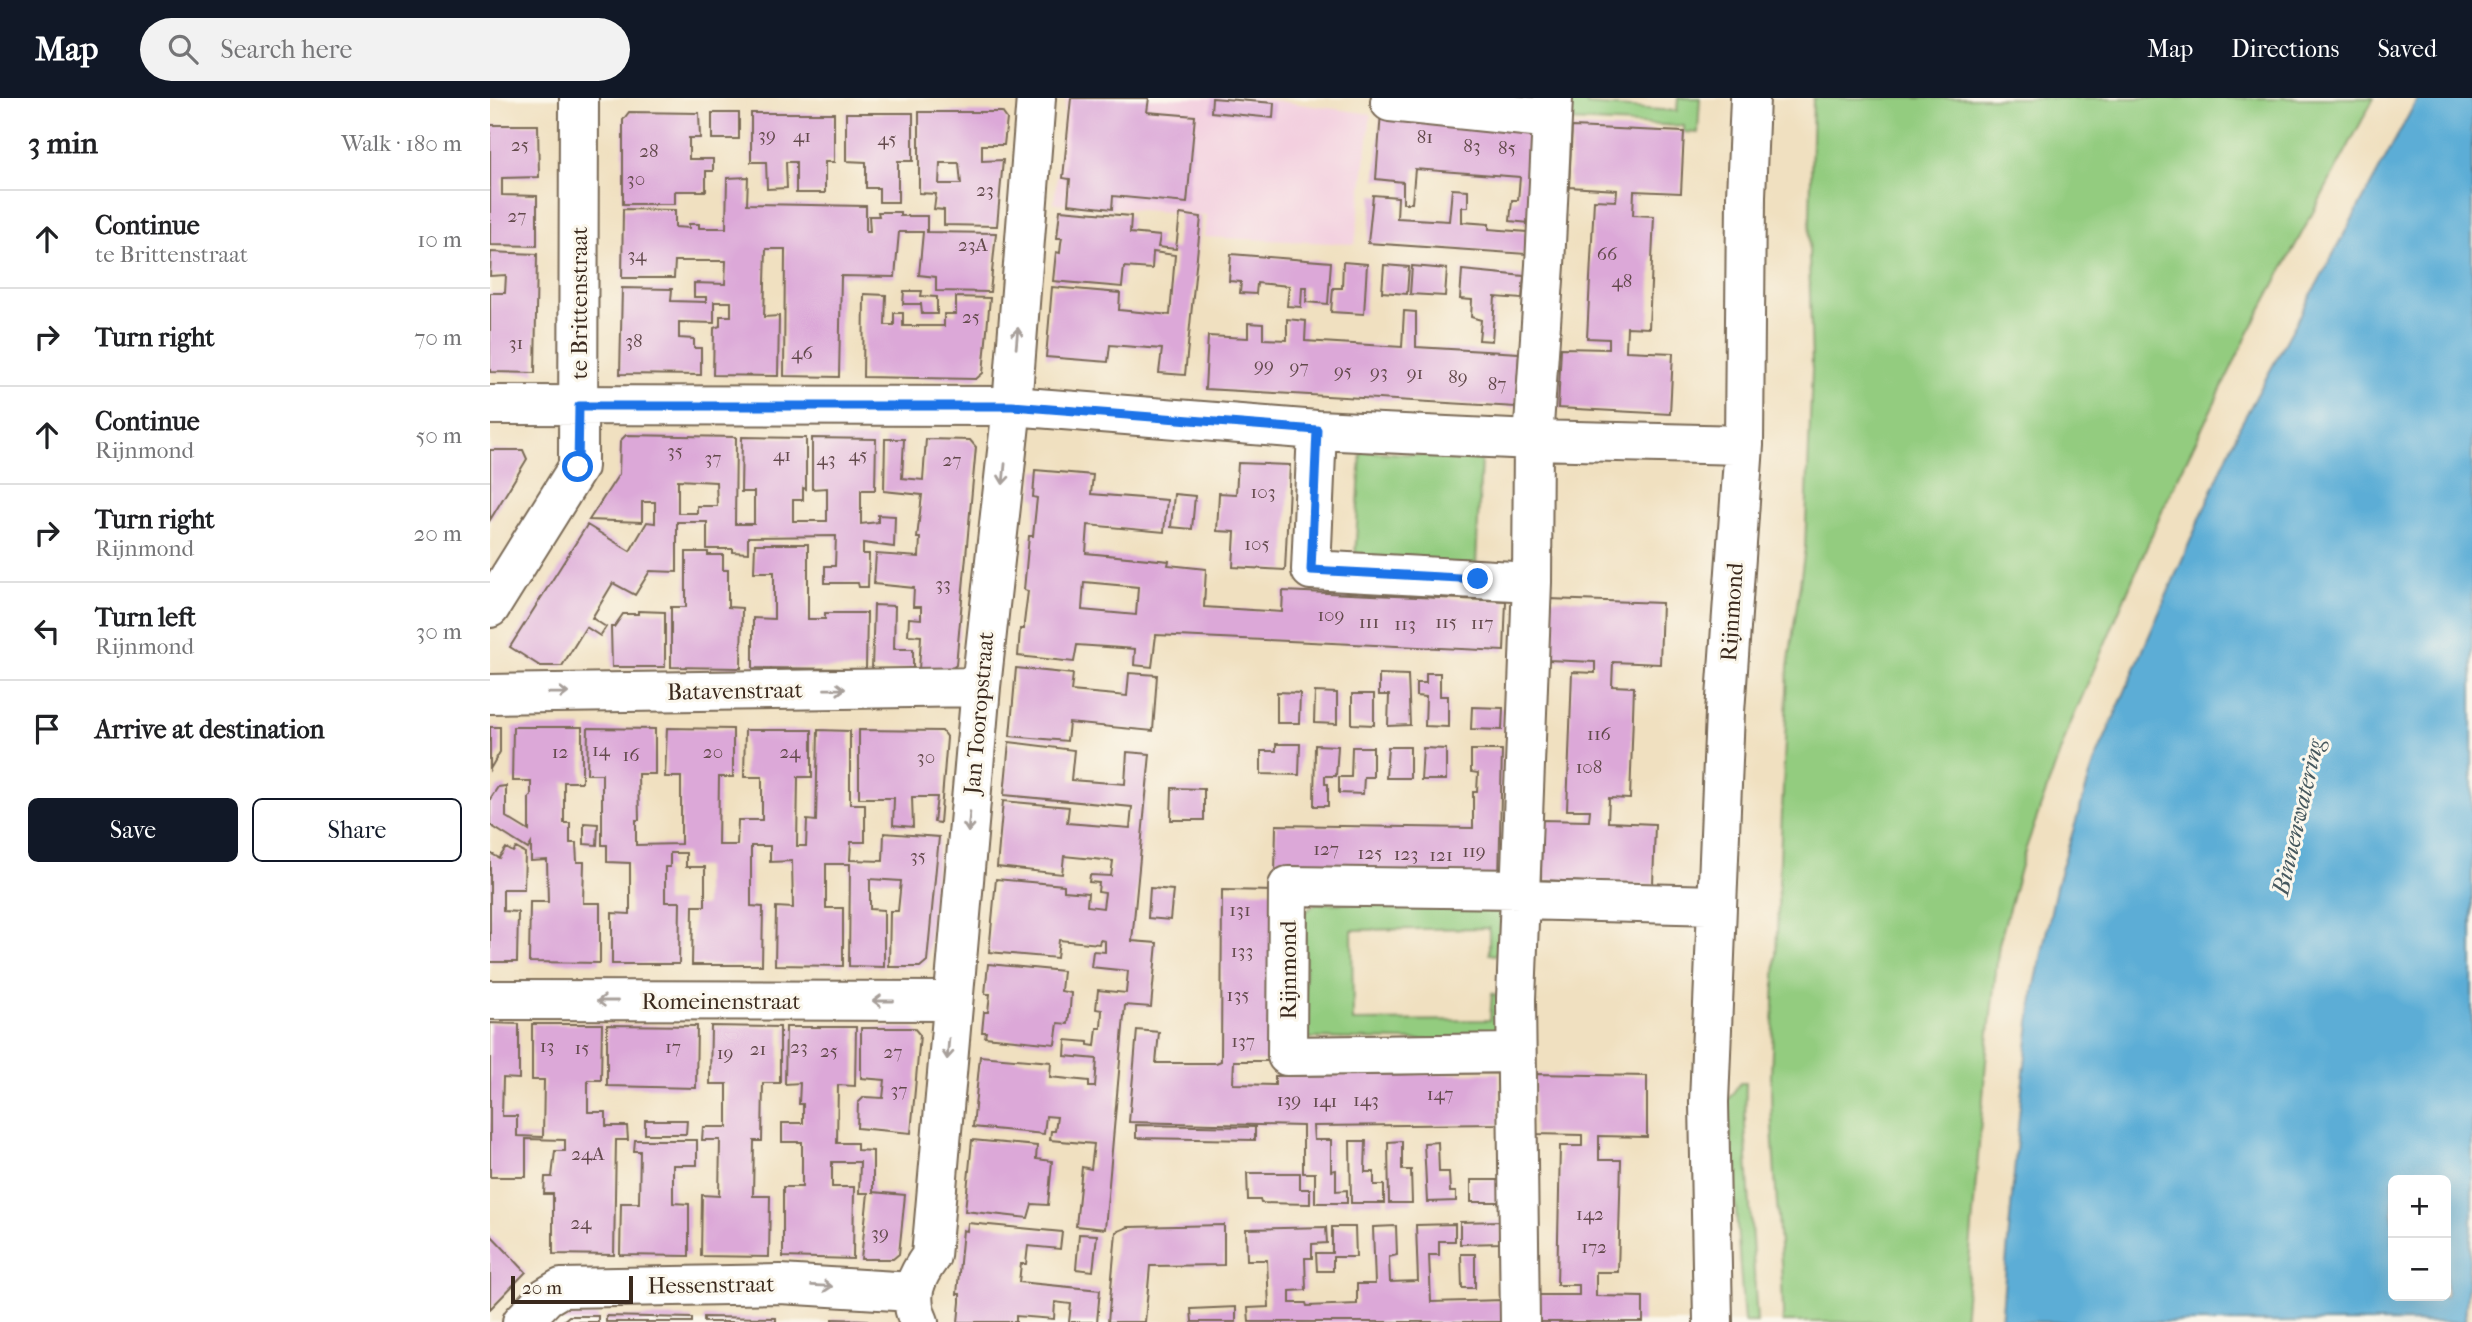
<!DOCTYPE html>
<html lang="en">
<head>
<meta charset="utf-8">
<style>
	:root { --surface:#fff; --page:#f2f2f2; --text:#202124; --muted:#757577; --line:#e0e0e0; --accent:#111827 }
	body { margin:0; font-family:"IM FELL French Canon",serif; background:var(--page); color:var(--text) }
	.controls { position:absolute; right:21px; bottom:21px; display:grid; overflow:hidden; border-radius:10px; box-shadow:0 7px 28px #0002 }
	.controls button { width:63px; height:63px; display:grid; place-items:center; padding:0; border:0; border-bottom:2px solid var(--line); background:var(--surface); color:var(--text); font:35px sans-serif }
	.scale { position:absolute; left:21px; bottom:18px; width:122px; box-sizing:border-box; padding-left:7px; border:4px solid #3b2a1e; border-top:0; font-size:19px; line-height:24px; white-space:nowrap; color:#3b2a1e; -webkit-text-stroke:5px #fbf7ec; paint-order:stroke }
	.stop { position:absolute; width:21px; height:21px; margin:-16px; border:5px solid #1a73e8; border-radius:50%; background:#fff }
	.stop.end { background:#1a73e8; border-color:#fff; box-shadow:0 2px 7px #0008 }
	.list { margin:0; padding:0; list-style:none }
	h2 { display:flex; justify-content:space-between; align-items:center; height:91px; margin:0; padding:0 28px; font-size:30px }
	h2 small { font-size:23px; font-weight:400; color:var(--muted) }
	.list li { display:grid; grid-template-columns:46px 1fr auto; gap:21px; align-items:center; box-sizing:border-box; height:98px; padding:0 28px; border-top:2px solid var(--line) }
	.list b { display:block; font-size:26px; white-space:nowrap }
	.list p { margin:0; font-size:23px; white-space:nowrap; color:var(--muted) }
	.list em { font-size:23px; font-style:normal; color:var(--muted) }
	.actions { display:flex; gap:14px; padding:21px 28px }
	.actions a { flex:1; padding:16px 0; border:2px solid var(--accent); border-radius:10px; text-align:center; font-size:24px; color:var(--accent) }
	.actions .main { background:var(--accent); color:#fff }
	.icon { flex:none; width:38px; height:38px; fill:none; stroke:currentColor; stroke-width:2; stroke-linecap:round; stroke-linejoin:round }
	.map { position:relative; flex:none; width:1982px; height:1224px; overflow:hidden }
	header { display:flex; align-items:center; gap:42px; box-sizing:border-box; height:98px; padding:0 35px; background:var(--accent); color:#fff }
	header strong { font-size:33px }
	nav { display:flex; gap:38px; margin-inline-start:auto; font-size:24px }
	.search { width:490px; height:63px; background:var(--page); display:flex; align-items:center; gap:18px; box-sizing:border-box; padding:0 24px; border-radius:38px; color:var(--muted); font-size:26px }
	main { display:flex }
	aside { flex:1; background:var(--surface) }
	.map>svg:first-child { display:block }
	.built { fill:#f3cfdf }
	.green { fill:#93cc7f; stroke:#677b4e; stroke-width:2 }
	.water { fill:#5badd6; stroke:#4b6c7a; stroke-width:2; fill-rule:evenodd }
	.building { fill:#dca8d8; fill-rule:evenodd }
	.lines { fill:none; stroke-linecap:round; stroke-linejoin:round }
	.minor-casing { stroke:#7a6a57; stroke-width:42 }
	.minor { stroke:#fff; stroke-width:38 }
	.oneway { stroke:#a79f9a }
	.route { stroke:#1a73e8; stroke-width:9 }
	.labels { text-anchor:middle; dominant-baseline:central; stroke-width:6; stroke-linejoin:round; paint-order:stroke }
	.number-label { font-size:19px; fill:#634a4c }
	.street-label { font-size:23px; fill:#3b2a1e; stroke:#fbf7ec }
	.water-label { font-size:24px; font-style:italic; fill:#46585e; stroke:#fbf7ec }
</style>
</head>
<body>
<header>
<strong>Map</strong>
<div class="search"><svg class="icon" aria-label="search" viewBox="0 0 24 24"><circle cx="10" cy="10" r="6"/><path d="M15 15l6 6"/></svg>Search here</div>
<nav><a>Map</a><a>Directions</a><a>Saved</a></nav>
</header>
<main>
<aside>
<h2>3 min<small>Walk · 180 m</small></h2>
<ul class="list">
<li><svg class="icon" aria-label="ahead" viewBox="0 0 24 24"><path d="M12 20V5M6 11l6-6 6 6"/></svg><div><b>Continue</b><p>te Brittenstraat</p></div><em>10 m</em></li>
<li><svg class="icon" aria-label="right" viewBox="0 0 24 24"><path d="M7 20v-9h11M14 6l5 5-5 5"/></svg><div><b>Turn right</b></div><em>70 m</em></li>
<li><svg class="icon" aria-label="ahead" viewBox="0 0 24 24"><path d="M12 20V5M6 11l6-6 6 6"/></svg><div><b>Continue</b><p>Rijnmond</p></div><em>50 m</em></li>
<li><svg class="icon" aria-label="right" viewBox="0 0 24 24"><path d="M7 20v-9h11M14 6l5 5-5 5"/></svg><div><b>Turn right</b><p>Rijnmond</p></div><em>20 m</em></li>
<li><svg class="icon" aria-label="left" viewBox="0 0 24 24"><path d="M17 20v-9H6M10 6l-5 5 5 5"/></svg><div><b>Turn left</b><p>Rijnmond</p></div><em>30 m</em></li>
<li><svg class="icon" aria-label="arrive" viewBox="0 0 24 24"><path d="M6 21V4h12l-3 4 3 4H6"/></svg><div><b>Arrive at destination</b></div></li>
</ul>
<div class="actions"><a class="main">Save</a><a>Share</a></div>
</aside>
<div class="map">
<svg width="1982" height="1224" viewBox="0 0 1982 1224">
	<rect width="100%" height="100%" fill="#fbf7ec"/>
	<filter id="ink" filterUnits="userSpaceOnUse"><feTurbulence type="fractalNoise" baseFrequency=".0143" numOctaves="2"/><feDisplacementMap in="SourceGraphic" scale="14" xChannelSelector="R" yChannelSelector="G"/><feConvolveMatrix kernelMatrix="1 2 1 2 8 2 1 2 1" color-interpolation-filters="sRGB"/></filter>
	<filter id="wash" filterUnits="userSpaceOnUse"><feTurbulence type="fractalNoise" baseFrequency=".00686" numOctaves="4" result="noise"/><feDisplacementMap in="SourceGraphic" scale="28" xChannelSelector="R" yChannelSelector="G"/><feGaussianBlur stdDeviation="1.57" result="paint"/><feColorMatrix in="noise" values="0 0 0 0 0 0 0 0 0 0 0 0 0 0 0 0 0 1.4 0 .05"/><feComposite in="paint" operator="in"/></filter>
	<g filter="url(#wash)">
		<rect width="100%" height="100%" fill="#f0e0c0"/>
		<!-- built -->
		<path class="built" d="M576,0H766L881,16L865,146L714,139L716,117L564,105Z"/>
		<!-- green -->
		<path class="green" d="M1079,0H1097V7L1187,13L1188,0H1210L1208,35L1194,34V28L1078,23Z
			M1323,0H1884L1757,238L1676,404L1579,629L1535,753L1509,846L1497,952L1474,1224H1293C1293,1142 1280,1060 1281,977L1298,570L1315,450L1322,270L1319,159Z
			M871,353L991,361L986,467L865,462Z
			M827,805L1011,806L1009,854L1005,857L999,856V830L862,832L863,923L1000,922L1002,895L1010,899L1013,944L814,940L815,814Z
			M1250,985H1256L1255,1026L1267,1224H1254L1238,1002Z"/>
		<!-- water -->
		<path class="water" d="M1928,0H1982V1128L1975,1224H1511L1530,1007L1544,892L1567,785L1604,665L1750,328ZM1903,1082H1956V1198H1903Z"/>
		<g id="blocks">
			<!-- building -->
			<path class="building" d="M581,0H659L657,14L705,18L697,105L623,98L622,111L578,106L580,81L573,80Z
				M722,0L784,5L783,20L721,14Z
				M139,14L209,15L210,40H199V61H223V73H216V93H185V106H133V22Z
				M429,14H512L517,21L514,47H492V63L513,62L507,128L454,127V112L444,111L446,96L429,95ZM450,65H469L471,86H449Z
				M891,14L1046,27L1039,125L1020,123L1022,102H1028L1030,79L925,71L922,105H913V84L886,81Z
				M222,15H249V41H222Z
				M261,15H344V64H335V95H306V64H296L297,90L277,91L276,64H261Z
				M356,15H423V63H408V104H389V90H376V64L356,63Z
				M0,27H48L49,79L12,80V97L47,98V148L0,147Z
				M1082,29L1194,34L1191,95L1144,93L1143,117L1164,118L1159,230L1137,229L1136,253L1183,255L1180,316L1068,310L1071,250L1119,251V241L1097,240L1104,102L1126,103L1127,92L1079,89Z
				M258,79L257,106L376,108V134H380L379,118H389L388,114H410V118H437V134L506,135L500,194L446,193V179L429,177L433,134H409L405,179L351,178L349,279L294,278L295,151H276L274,219L289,218L288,278L223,277L224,230L230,228V218H241V204H224V225L189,224V240L204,241V250H211V277L130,276L132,190L182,191L181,203L216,204V199H204V185L235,186L236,163H185L184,180H132L133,111L185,112V129L199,130V126H209V130H236L237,80Z
				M962,91L978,92V109H972V124L999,126V131L1037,134L1036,156L878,145L883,97L908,99L907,120L959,123Z
				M570,112L641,118L640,135L670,138L668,149L686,151L690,116L711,119L695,277L669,275L672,251L620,247L618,264L556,259L562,189L630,195L629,212L680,217L685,157L663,154L662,171L634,169L632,189L563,183L566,154L570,155L571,145L572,140H567Z
				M1,154L47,156L45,275L0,274V195H15L16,177L0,178Z
				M741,156L841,164L838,206L816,204L817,189H812L811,209L797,208L799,188L767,185L766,196L750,195L751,184L739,183Z
				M853,164L877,166L874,216L841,214L843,190H852Z
				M894,167L919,169L917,196L892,194Z
				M922,168L957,171L955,198L920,196Z
				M972,172L1034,178L1032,201L1005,199L1002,243L989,242L991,222L981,219L982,202L970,201Z
				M414,193H432L431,198L447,199V216H432L431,206H413Z
				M374,196L396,197L395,227H404V215H413V228H454V216H466V199L500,200L493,275L486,281L373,279Z
				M914,213L926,214V249L1029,255L1026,309L715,291L718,238L758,240V225L773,226V241L797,242V221L816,223L815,243L912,249Z
				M136,337L246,339L245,426H264V394H251L252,339L316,340V391L313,390V402H303V423H337V390L322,391V340L386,341L385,392H371V426L388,424V417L405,418L404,449L373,445V456H379L378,489H369L368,485H335V468H345L346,438L258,439V455L243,454V451H217V424H187V474L160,473L145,497L123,485L102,520L116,529L110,538L96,529L72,568H50L20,549L97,427L140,453L157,424L165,425V404H152V424L99,422L129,376L130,343ZM188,382L226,384L227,408H207V415H188Z
				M395,341H414L412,380L433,382L436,341L480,342L486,349L466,567L459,573L429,572L431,538L418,537L419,520L431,521V509H423L424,490L384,486L386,456L429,459L430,440H427L432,397L394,393Z
				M0,352H33L37,361L0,422Z
				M748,365L800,367L795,472L743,469L745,434L727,433L729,395L746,396Z
				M545,372L603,377L601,396L677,402L674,434L598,427L596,455L679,463L678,467L716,471L714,509L792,514L793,493L1016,503L1014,553L666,537L662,569L644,567L645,551L587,547L584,564L528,558L530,531H534V525L538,493L534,492L539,438H543L547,400L543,399ZM594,484L648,489L646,517L592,512Z
				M684,396L705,398L702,431L681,429Z
				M265,446H318V521H335V515H377L376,571L263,570V520L284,521V474H264Z
				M196,454H218V457H233V472H238V509L252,510L251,570L181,569V509H196Z
				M1059,501L1172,505L1170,566L1123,564L1122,588L1144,589L1140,701L1119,700L1118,724L1165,726L1163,787L1051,782L1052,722L1099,723L1100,712H1077L1082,574L1105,575V564L1058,562Z
				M384,507L405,508L404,551H423V571H382Z
				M148,513L175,514V569H122L121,529H124L133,516H148Z
				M526,570L583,576L581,593L637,598L639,575L667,577L663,633L579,625L577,643L520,638Z
				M936,575H950V598H958V629L935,628L936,599L926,598V585H936Z
				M889,576L918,577L920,627L898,628L899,597H889Z
				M787,594L810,595L809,625H787Z
				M825,594L847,595V626L824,625Z
				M862,596H884V627L862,626Z
				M982,609L1013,610L1012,632L981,631Z
				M0,629H10V654L0,671Z
				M23,629H92V684H74V725H80V745H86L87,764H94L93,805H110V865L39,864L40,804H58L57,762L41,763V746L38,751L0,727V701L8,689L16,688V719L39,733V699L41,698V683H22Z
				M98,630L165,631V676H148L149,722H146V747L191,746V679H175L177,630L243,631V679H229L228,747H247L248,722H272V679H254L255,632H322V679H308L307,748H316L317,722L326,723L328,632L360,633V706H375V744H361L360,762L393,763L394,735L449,739L437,863L430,869H399L400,813H408L411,783L380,781V811L394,812V869L359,868L360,766H336V810H353V868L285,867L286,809L303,810L302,763L280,764V748H261V808L273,809L272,867H202L203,808H215V769H196V755H180V769H175V804H190L189,866H122V815L140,816V765L117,764V747H112V676H97Z
				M369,632L452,633L457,640L450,725L444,724L447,699H422L423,729L403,727L404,700H369Z
				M519,644L584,652L581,682L635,686L637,654L660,656L642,843L667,845L661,909L635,907L615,1131L586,1128L592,1069L601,1071L604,1046L560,1042L561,1033H565L567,1019L556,1018L554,1036L483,1029L490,958L561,964L560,979L599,983V989H605L607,961L575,958L576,942L598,944V947L605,948L607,930H611L612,912L606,911L608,892L636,895L638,873L601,869L603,853L615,854V843L610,842L609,846L569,842L567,860L499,854L506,781L574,787V793L598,795L597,808L613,810L615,795L608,794L609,785L599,784L600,777L621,778L623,763L574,758L572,776L507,769L513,703L579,709L577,725L640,730L642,709L514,697Z
				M786,646H810L809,677L771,676V653H786Z
				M825,647L848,648L846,678H835V686H838V708H824Z
				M862,649H883V679H874L873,696L849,695V679H861Z
				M898,649H920V680H896Z
				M933,650L956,651V682H931Z
				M981,652H1012L1009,781L785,778L786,727L983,730V694H987L988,675L981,674Z
				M682,690L714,691V722H681Z
				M94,725L108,726L107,747L94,746Z
				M16,750L23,754L26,750L35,755L34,791H13V813L28,814L27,864H0V755L9,760Z
				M660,790L683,792L680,822L658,820Z
				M732,792L786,793V963H744L743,986L785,987V978L1009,975V1026L823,1028L824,1042H841V1073L846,1072V1093L857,1092V1105H825V1075H813V1028L639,1024L647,932L669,934L666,965H726L731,963Z
				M498,866L573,873L571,893L581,895L580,910L578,926L568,925L565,946L495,939L496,934H492L494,914H498L500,896H495Z
				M0,925L29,926V981L13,980L12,1018H27V1038L53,1039L54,982H42V926H112L111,982H98V1014H116V1028H137L138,1042H126L124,1157L63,1156V1096H54L55,1079H62L65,1053H75V1042L36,1041V1079H0Z
				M117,927L207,928L206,990L117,988Z
				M221,928L290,929V985H273L272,1043H264L263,1098H280L279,1159L211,1158L212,1097L229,1098L230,1042H212L213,1029H237V986H220Z
				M296,929H366L365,988L348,987L347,1045H367V1052L383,1053V1094L415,1097L409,1156L403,1161H371L378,1095H369L370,1064H342V1089H364L363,1161L293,1159V1089H312V1044H292V1025H313V1006H309L310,985L295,986Z
				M371,930H424L430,937L421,1035L367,1030L368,1005L374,999L393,1000L395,982L371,980Z
				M1045,976L1157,978V1039L1109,1038V1062H1131L1128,1174H1106V1198L1153,1199V1224H1049V1197H1089V1187H1067L1070,1048H1092V1037L1044,1036Z
				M155,1022H197L196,1036H155Z
				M646,1027L765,1029V1042L646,1040Z
				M145,1042H207V1067H183V1105L199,1106V1158L130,1157L131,1105H149L150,1053H144Z
				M482,1042L547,1048L546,1061L562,1063L558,1107L542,1106L538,1120L475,1113Z
				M860,1043H876L875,1074H884V1087H894V1105H861Z
				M912,1043V1072H921L922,1105H899L898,1044Z
				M948,1044L949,1074H959L960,1094H966V1103L937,1104L934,1045Z
				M757,1075H810V1091H820V1106L771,1105L770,1102H758Z
				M981,1082H1010L1011,1104H981Z
				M1011,1123L1012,1145L970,1146V1124Z
				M478,1125L572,1134L570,1151L538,1148L536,1166H531L529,1184L610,1192L607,1224H579L581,1206L565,1204L564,1221L526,1218V1224H468L470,1204V1196H467L473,1132L477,1133Z
				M965,1126V1143H949V1157H939L941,1204L1013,1202L1014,1224H759L758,1210L779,1209L777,1162H757L756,1131L836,1129L837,1145L822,1146V1160H815L816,1192L800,1193V1205H816L817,1208L867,1206V1186H885L883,1129L906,1128L907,1157L899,1159L900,1184L928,1183L926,1127Z
				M734,1127V1167L660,1168L655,1224H618L626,1134L638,1129Z
				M842,1129H865L866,1159H843V1173H827L826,1155H842Z
				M0,1136L36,1174L0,1211Z
				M589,1136L607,1137L603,1173L586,1171Z
				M971,1156H985V1190H972Z
				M746,1209V1224H702L701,1211Z
				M79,1218H108V1224H72Z
				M116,1218L202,1220V1224H116Z
				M214,1219L286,1220V1224H214Z
				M342,1221L377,1222V1224H342Z"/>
		</g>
	</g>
	<g filter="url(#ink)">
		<use href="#blocks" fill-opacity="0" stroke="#7a6a57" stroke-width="2"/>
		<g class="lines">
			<defs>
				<path id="minor" d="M901,0L900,4L1062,21
					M0,307L522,308L827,332L1043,342L1254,347
					M827,332L821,472L1042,484
					M0,510L88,369L89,0
					M0,596L491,589
					M1030,802L1227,807
					M0,902L462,903
					M1026,955L797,958L798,788L1030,791
					M32,1224L56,1199L71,1190L290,1186L422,1194
					M429,1224C417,1198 425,1180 441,1158L491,589L522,308L546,0
					M1030,1224L1026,901L1042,484L1043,342L1055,167L1063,0
					M1223,1224L1219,1004L1235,614L1254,347L1256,98L1260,0"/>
			</defs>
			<!-- minor casing -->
			<use href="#minor" class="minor-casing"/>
			<!-- minor -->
			<use href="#minor" class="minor"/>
		</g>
		<!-- one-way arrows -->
		<defs><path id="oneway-shaft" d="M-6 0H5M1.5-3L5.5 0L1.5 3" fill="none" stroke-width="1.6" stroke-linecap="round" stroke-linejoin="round" transform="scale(1.75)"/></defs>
		<g class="oneway">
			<use href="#oneway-shaft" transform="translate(527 240) rotate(-85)"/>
			<use href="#oneway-shaft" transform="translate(514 376) rotate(96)"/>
			<use href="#oneway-shaft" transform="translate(345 591) rotate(-1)"/>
			<use href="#oneway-shaft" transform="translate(68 595) rotate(-1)"/>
			<use href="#oneway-shaft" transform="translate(479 724) rotate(95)"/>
			<use href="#oneway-shaft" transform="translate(117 903) rotate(-180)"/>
			<use href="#oneway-shaft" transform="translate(393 903) rotate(-180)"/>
			<use href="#oneway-shaft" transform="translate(458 951) rotate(95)"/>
			<use href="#oneway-shaft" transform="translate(332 1188) rotate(3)"/>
		</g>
	</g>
	<g class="lines" filter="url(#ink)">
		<!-- route -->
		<path class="route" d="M88,369L89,308H522L827,332L821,472L988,481"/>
	</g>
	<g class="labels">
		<!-- number labels -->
		<g class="number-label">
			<text x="277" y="37">39</text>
			<text x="312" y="38">41</text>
			<text x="935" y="39">81</text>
			<text x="397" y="41">45</text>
			<text x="30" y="47">25</text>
			<text x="982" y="48">83</text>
			<text x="1017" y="50">85</text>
			<text x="159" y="53">28</text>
			<text x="146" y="81">30</text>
			<text x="495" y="92">23</text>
			<text x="27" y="118">27</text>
			<text x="483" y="147">23A</text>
			<text x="1117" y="156">66</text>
			<text x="147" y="157">34</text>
			<text x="1132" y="183">48</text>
			<text x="481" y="219">25</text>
			<text x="144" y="243">38</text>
			<text x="26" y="245">31</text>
			<text x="312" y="255">46</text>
			<text x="774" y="267">99</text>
			<text x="809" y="269">97</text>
			<text x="853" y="273">95</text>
			<text x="889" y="274">93</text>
			<text x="925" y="275">91</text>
			<text x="968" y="279">89</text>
			<text x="1007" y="286">87</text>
			<text x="185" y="353">35</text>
			<text x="292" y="357">41</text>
			<text x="368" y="357">45</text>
			<text x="223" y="360">37</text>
			<text x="336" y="361">43</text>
			<text x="462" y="362">27</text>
			<text x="773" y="394">103</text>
			<text x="767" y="446">105</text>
			<text x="453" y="486">33</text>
			<text x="841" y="517">109</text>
			<text x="879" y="524">111</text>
			<text x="956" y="524">115</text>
			<text x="992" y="525">117</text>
			<text x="915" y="526">113</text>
			<text x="1109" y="636">116</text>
			<text x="111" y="652">14</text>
			<text x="70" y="654">12</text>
			<text x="223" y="654">20</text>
			<text x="300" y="654">24</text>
			<text x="141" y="657">16</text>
			<text x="436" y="659">30</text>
			<text x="1099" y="669">108</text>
			<text x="836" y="751">127</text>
			<text x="984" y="753">119</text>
			<text x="880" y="755">125</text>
			<text x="916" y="756">123</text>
			<text x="951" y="757">121</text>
			<text x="428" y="758">35</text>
			<text x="750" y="812">131</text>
			<text x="752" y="853">133</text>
			<text x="748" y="897">135</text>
			<text x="753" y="943">137</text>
			<text x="57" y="948">13</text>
			<text x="183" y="949">17</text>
			<text x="309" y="949">23</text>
			<text x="92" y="950">15</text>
			<text x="268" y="951">21</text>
			<text x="339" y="953">25</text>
			<text x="403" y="954">27</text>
			<text x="235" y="955">19</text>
			<text x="409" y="992">37</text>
			<text x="950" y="996">147</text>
			<text x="799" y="1002">139</text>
			<text x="876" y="1002">143</text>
			<text x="835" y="1003">141</text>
			<text x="98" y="1056">24A</text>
			<text x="1100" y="1116">142</text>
			<text x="91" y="1125">24</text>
			<text x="390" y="1135">39</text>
			<text x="1104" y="1149">172</text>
		</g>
		<!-- street labels -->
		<g class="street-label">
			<text transform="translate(89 205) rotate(-90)">te Brittenstraat</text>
			<text transform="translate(1242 514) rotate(-86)">Rijnmond</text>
			<text transform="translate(245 593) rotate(-1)">Batavenstraat</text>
			<text transform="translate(489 615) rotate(-85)">Jan Tooropstraat</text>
			<text transform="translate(798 872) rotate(-90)">Rijnmond</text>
			<text x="231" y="903">Romeinenstraat</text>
			<text transform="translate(221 1187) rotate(-1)">Hessenstraat</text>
		</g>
		<!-- water labels -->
		<g class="water-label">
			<text transform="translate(1808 719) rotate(-77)">Binnenwatering</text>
		</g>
	</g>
</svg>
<div class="controls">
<button>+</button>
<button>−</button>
</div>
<div class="scale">20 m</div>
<div class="stop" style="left:88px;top:369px"></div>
<div class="stop end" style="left:988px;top:481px"></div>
</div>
</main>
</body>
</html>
